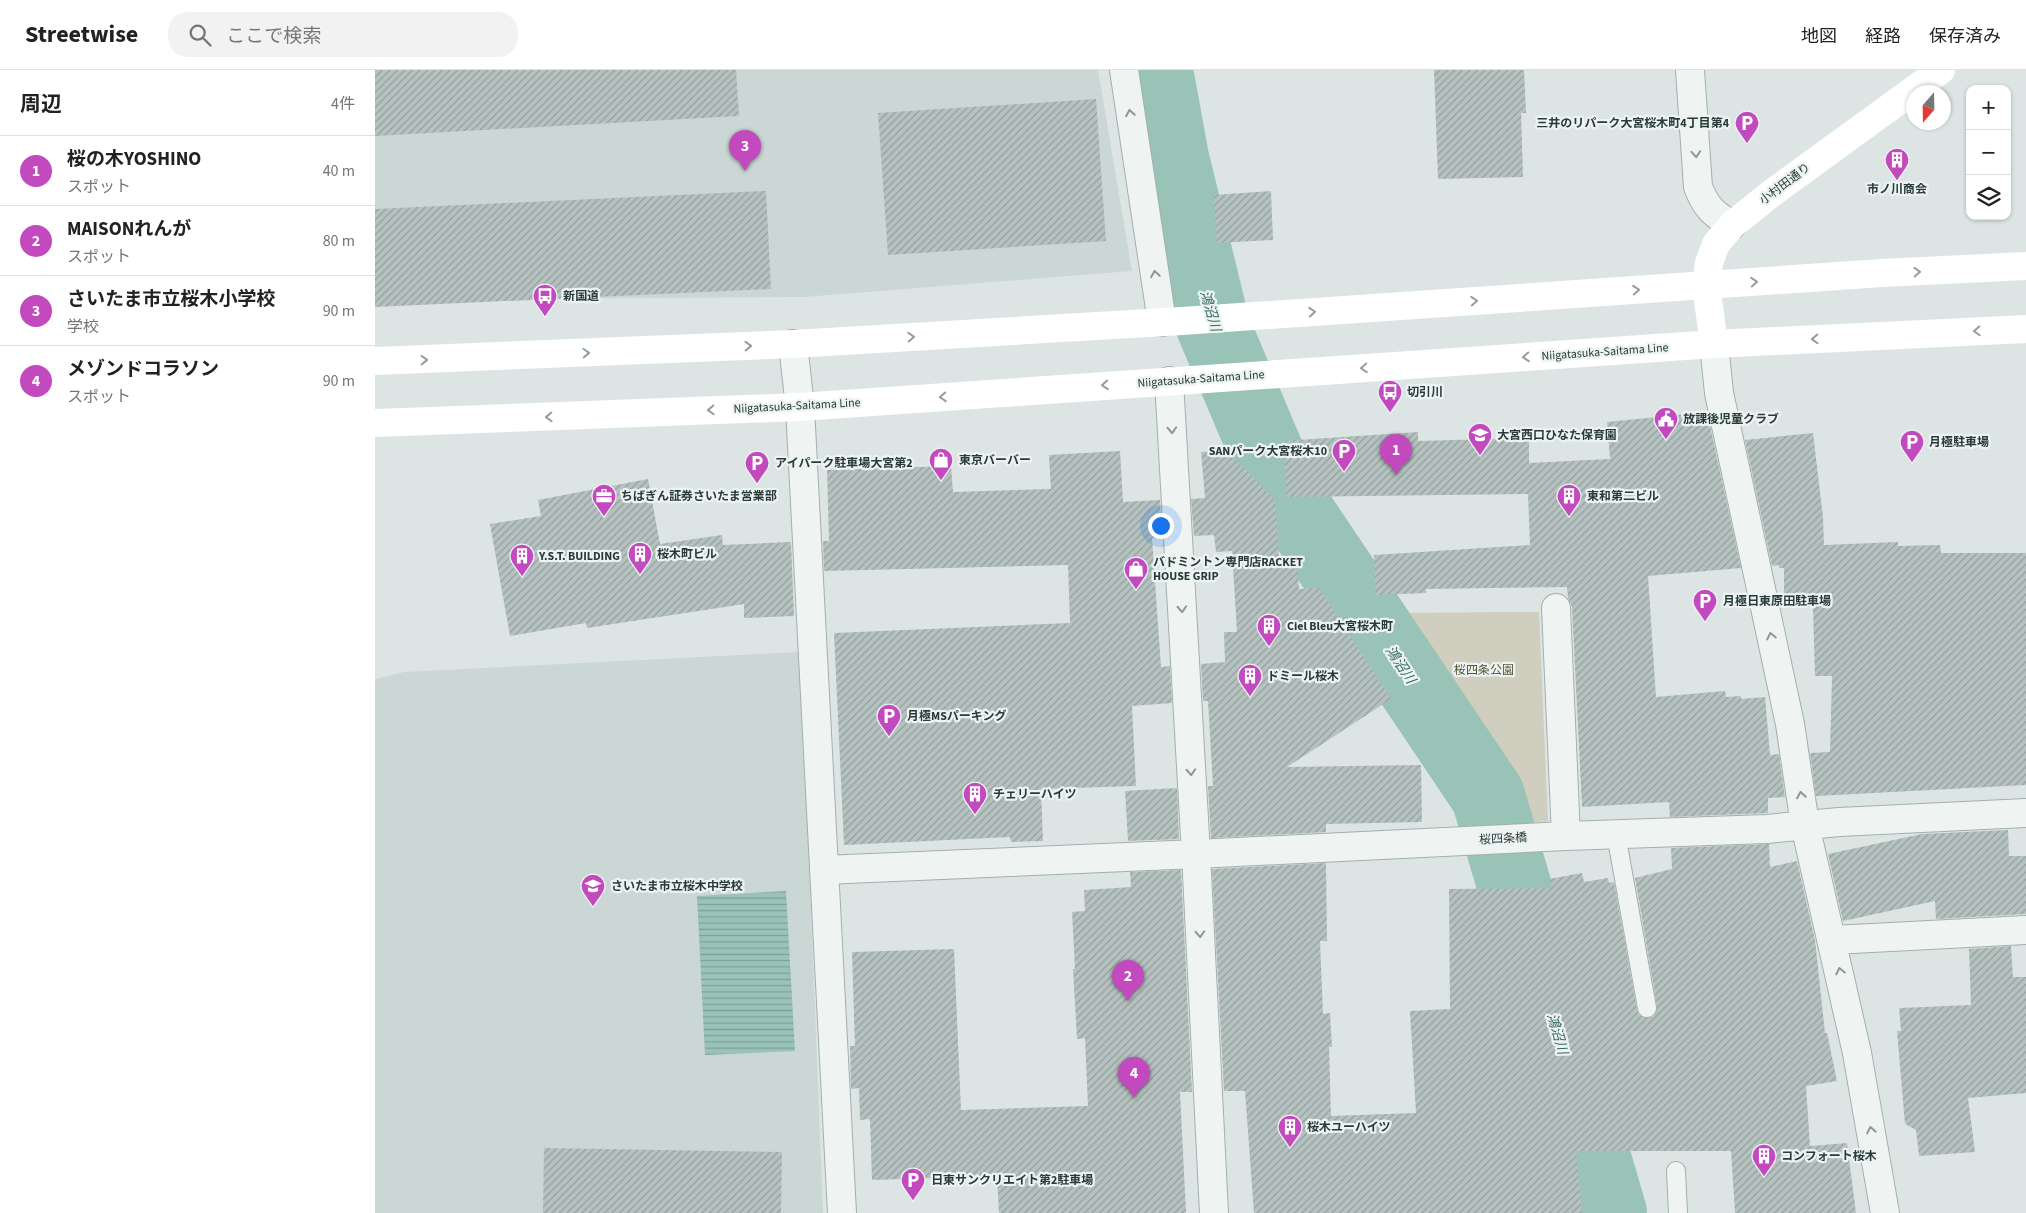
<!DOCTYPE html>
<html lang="ja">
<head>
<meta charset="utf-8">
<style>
	:root { --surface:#fff; --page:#f2f2f2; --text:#222; --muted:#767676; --line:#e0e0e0; --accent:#c24abe }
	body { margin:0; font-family:"Source Sans 3","Noto Sans JP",sans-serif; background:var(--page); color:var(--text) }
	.controls { position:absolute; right:15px; top:15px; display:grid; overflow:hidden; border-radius:10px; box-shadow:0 1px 4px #0004 }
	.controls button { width:45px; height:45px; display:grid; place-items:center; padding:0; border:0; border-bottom:1px solid var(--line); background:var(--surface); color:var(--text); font:25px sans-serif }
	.compass { position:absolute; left:1531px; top:15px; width:45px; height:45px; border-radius:50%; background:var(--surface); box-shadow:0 1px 4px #0004; rotate:200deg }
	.you { position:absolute; left:785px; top:455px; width:18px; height:18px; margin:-12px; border:4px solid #fff; border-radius:50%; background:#1a73e8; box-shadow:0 0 0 8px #1a73e833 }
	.badge { display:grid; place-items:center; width:32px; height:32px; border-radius:50%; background:var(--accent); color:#fff; font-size:16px; font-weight:700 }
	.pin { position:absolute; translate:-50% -41px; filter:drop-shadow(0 1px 2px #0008) }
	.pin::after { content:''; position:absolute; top:26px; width:18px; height:15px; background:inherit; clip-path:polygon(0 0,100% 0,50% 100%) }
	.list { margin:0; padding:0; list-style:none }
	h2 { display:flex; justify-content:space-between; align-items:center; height:65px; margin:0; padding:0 20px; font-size:21px }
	h2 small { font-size:16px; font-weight:400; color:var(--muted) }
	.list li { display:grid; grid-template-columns:32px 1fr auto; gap:15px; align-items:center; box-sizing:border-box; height:70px; padding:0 20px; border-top:1px solid var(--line) }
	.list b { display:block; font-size:19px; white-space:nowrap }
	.list p { margin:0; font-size:16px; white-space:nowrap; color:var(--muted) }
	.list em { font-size:16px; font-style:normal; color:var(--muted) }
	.icon { flex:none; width:28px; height:28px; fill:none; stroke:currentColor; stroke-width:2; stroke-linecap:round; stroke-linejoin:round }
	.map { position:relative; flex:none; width:1651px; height:1143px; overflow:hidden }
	header { display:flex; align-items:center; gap:30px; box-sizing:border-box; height:70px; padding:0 25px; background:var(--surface); border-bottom:1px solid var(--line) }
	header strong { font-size:24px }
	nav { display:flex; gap:28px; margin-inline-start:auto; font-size:18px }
	.search { width:350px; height:45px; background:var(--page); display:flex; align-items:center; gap:12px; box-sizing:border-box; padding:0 18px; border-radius:20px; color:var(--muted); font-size:19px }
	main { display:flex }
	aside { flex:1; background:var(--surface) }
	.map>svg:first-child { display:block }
	.built { fill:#cbd7d4 }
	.green { fill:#cfcebf }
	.water { fill:url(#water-rules) }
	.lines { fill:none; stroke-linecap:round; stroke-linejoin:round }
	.river { stroke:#9ac3b7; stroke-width:74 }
	.building { fill:url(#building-hatch) }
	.lane-casing { stroke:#a3afad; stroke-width:20 }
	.street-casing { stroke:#a3afad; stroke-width:30 }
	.lane { stroke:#eff4f3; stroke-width:18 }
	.street { stroke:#eff4f3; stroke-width:28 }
	.secondary { stroke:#fff; stroke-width:28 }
	.oneway { stroke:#8c9895 }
	.oneway2 { stroke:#949d9b }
	.labels { text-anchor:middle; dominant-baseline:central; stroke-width:4.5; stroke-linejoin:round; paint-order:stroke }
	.poi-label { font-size:12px; font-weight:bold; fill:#283b37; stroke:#ecf3f2; text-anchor:start }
	.street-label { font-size:12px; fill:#283b37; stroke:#ecf3f2 }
	.park-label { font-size:12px; fill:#555536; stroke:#ecf3f2 }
	.water-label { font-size:14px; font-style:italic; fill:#356b5d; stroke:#ecf3f2 }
</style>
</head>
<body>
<header>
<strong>Streetwise</strong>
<div class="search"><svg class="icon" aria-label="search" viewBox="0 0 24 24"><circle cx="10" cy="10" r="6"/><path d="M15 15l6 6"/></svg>ここで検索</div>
<nav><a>地図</a><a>経路</a><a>保存済み</a></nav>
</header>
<main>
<aside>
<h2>周辺<small>4件</small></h2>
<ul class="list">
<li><span class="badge">1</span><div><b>桜の木YOSHINO</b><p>スポット</p></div><em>40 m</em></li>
<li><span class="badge">2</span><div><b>MAISONれんが</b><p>スポット</p></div><em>80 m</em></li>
<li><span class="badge">3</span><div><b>さいたま市立桜木小学校</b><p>学校</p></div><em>90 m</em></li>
<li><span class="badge">4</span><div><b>メゾンドコラソン</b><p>スポット</p></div><em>90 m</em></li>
</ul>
</aside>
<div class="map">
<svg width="1651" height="1143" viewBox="0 0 1651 1143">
	<defs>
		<pattern id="water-rules" width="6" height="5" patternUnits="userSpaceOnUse" patternTransform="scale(1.25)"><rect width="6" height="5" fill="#9ac3b7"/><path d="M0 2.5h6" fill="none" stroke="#7ea096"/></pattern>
		<pattern id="building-hatch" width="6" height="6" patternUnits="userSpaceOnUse" patternTransform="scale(1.25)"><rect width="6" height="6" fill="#b5c2bf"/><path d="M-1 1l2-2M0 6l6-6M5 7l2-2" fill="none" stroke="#939f9c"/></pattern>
	</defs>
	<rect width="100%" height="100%" fill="#dde5e4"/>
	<!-- built -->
	<path class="built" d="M0,0H723L757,201L429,227L0,230Z
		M426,582L448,1143H0V609L29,602Z"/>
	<!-- green -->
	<path class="green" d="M1164,542L1173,751L1130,756L1122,718L1001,543Z"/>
	<!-- water -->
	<path class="water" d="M411,821L420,981L330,985L322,826Z"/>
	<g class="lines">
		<!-- river -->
		<path class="river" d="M781,0L797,88L838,256L908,421L1113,726L1235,1143"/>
	</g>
	<!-- building -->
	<path class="building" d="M0,0H361L364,46L0,66Z
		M1059,0H1149L1151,43H1146L1148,107L1063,109Z
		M721,29L731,171L513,185L503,43Z
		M391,121L396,219L0,237V139Z
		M896,121L898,170L842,173L839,125Z
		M1332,342L1366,498L1273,506L1281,627L1350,621L1351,627L1366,626V629L1390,627L1395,685L1404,684L1410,727L1393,728V743L1295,747L1294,732L1207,737L1197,537L1193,528L1192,517L1051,519V523L1001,525L999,485L1155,475L1153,424L912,427L908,371L1043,362V371L1154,368V393L1235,389L1232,352Z
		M1438,363L1448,447L1449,475L1523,472V476L1565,475L1566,483H1651V715L1441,726L1435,683L1455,682L1457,606H1440L1438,537H1409V498H1404V495L1397,496L1370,370Z
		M745,381L748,432L785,430L787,468H777L786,597L795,596L797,633L757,636L761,716L666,719L668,771L636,772L635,767L469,775L459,563L695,553L693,495L449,501L448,471H454L452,400L576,396L578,422L676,419L674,385Z
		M852,381L900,430L904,491L922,490L924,519L944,518L1016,629L912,697L1046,695L1047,752L951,754V762L836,768L833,716H838L833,631H828L826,594L850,592L849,562H862L857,481L841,482L839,465L819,466L816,429L830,428L826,382Z
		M273,409L285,474L347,465L348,475L416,472L419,546L369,548V534L212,558L211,553L135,566L115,454L166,446L163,430Z
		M802,718L804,769L753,771L750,721Z
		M1633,760L1634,786H1651V844L1561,849L1560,831L1468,851L1453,784L1547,764Z
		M1394,774L1395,797L1422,791L1440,870L1450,963H1452L1462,1011L1431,1016L1435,1076L1472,1073L1481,1143H1360L1356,1081H1201L1207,1143H879L870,1021H849L837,799L951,793L952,871H945L948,944L955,943L957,977H954L956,1046L1041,1043L1035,941L1075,939L1074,819L1177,818L1174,809L1207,803L1209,812L1233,808L1234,813L1239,812L1262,940L1264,945L1273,948L1279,946L1282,936L1260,808L1297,799L1296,778Z
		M806,800L817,1022H805L811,1143H624L622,1106L497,1110L495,1049L485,1050L484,1018L476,1019L475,976H480L477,882L579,879L586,1040L713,1036L710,968L702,969L698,899H700L697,842L710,841L709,820L756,817L755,802Z
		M1636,876L1638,907H1651V1023L1593,1028L1600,1082L1544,1086L1541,1060L1530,1054L1522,961H1526L1524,938L1596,935L1594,879Z
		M169,1078L407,1082L406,1143H168Z"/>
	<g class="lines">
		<defs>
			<path id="lane" d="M1241,764L1272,938
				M1301,1101L1303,1143"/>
			<path id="street" d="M749,0L787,252
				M1315,0L1323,117C1331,137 1338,144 1357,155
				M418,274L425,337L467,1143
				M1339,274L1344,323L1415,654L1430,755L1482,983L1510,1143
				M794,311L821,784L839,1143
				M1181,538L1191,766
				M449,800L821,784L1191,766L1392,759L1464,752L1651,743
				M1458,870L1651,860"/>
		</defs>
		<!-- lane casing -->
		<use href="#lane" class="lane-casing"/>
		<!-- street casing -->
		<use href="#street" class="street-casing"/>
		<!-- lane -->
		<use href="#lane" class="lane"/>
		<!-- street -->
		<use href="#street" class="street"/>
		<!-- secondary -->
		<path class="secondary" d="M1339,274L1331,215L1334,193L1341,174L1357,155L1397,123L1566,0
			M0,291L418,274L807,251L1507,203L1651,196
			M0,353L425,337L1339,274L1651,259"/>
	</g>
	<!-- one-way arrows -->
	<defs><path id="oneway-chevron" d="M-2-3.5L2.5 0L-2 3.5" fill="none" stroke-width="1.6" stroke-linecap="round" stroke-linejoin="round" transform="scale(1.25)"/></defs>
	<g class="oneway">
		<use href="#oneway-chevron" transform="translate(755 43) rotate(-99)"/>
		<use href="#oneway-chevron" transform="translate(1321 84) rotate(86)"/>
		<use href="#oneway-chevron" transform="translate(780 204) rotate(-99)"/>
		<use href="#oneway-chevron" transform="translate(797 360) rotate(87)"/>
		<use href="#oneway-chevron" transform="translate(807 539) rotate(87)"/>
		<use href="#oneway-chevron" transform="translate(1396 566) rotate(-102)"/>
		<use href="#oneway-chevron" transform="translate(816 702) rotate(87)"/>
		<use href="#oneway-chevron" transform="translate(1426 725) rotate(-99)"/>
		<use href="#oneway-chevron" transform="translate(825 864) rotate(87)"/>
		<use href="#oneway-chevron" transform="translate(1465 901) rotate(-102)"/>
		<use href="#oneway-chevron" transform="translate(1496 1060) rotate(-100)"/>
	</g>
	<g class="oneway2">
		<use href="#oneway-chevron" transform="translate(1542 202) rotate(-3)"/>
		<use href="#oneway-chevron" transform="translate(1379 212) rotate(-4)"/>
		<use href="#oneway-chevron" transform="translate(1261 220) rotate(-4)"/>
		<use href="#oneway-chevron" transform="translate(1099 231) rotate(-4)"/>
		<use href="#oneway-chevron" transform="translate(937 242) rotate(-4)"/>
		<use href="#oneway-chevron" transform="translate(1602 261) rotate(177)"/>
		<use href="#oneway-chevron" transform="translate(536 267) rotate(-3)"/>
		<use href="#oneway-chevron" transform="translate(1440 269) rotate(178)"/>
		<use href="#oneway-chevron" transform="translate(373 276) rotate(-2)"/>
		<use href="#oneway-chevron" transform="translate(211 283) rotate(-2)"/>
		<use href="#oneway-chevron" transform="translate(1151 287) rotate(176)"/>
		<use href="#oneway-chevron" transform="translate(49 290) rotate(-2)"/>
		<use href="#oneway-chevron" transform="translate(989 298) rotate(176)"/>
		<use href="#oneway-chevron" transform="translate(730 315) rotate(176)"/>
		<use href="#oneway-chevron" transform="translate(568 327) rotate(176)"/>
		<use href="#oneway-chevron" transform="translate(336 340) rotate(178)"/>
		<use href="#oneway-chevron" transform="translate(174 347) rotate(178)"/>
	</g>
	<!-- icons -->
	<defs>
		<symbol id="parking-pin" viewBox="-11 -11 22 30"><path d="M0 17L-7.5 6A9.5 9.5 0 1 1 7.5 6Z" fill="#c24abe" stroke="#ecf3f2"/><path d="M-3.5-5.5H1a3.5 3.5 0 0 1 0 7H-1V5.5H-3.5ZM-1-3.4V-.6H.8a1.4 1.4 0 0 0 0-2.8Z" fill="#fff"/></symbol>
		<symbol id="building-pin" viewBox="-11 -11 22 30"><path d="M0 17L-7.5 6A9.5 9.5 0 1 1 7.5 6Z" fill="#c24abe" stroke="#ecf3f2"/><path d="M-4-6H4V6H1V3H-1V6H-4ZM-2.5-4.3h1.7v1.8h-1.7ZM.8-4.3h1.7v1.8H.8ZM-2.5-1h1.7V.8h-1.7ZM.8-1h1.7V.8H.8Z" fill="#fff"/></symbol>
		<symbol id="bus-pin" viewBox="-11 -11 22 30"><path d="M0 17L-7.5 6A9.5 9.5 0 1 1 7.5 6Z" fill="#c24abe" stroke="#ecf3f2"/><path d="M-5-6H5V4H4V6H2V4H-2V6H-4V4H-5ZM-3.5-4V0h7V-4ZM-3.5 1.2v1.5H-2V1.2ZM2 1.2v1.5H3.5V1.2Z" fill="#fff"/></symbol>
		<symbol id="civic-pin" viewBox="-11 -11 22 30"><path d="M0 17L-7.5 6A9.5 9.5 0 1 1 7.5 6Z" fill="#c24abe" stroke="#ecf3f2"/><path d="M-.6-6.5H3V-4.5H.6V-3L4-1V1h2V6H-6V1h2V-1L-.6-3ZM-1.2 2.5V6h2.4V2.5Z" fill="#fff"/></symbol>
		<symbol id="school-pin" viewBox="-11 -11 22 30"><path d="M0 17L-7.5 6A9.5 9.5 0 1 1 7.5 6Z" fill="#c24abe" stroke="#ecf3f2"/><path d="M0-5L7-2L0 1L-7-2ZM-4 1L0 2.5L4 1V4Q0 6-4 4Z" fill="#fff"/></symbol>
		<symbol id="shop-pin" viewBox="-11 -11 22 30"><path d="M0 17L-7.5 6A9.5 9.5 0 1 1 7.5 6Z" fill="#c24abe" stroke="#ecf3f2"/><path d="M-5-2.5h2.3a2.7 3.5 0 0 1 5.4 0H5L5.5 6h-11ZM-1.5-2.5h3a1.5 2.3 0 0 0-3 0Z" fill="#fff"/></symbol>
		<symbol id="office-pin" viewBox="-11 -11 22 30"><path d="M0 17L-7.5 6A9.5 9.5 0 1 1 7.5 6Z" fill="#c24abe" stroke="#ecf3f2"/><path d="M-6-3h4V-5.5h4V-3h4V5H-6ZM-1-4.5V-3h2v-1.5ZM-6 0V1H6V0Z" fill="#fff"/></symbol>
	</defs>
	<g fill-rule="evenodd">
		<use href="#parking-pin" x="1358" y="39" width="28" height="38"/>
		<use href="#building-pin" x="1508" y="76" width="28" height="38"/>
		<use href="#bus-pin" x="156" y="212" width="28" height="38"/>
		<use href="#bus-pin" x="1001" y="308" width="28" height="38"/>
		<use href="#civic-pin" x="1277" y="335" width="28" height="38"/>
		<use href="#school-pin" x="1091" y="351" width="28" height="38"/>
		<use href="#parking-pin" x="1523" y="358" width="28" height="38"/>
		<use href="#parking-pin" x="955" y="367" width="28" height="38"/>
		<use href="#shop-pin" x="552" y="376" width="28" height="38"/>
		<use href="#parking-pin" x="368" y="379" width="28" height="38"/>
		<use href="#office-pin" x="215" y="412" width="28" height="38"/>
		<use href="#building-pin" x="1180" y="412" width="28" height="38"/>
		<use href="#building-pin" x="251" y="470" width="28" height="38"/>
		<use href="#building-pin" x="133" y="472" width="28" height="38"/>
		<use href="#shop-pin" x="747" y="485" width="28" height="38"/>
		<use href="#parking-pin" x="1316" y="517" width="28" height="38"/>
		<use href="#building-pin" x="880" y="542" width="28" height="38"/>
		<use href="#building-pin" x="861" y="592" width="28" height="38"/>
		<use href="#parking-pin" x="500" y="632" width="28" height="38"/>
		<use href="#building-pin" x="586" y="710" width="28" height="38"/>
		<use href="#school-pin" x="204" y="802" width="28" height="38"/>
		<use href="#building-pin" x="901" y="1043" width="28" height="38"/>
		<use href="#building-pin" x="1375" y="1072" width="28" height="38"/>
		<use href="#parking-pin" x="524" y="1096" width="28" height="38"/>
	</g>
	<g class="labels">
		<!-- poi labels -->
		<g class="poi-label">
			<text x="1354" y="53" text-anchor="end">三井のリパーク大宮桜木町4丁目第4</text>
			<text x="1522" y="119" text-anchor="middle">市ノ川商会</text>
			<text x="188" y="226">新国道</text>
			<text x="1032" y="322">切引川</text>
			<text x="1308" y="349">放課後児童クラブ</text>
			<text x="1122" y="365">大宮西口ひなた保育園</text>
			<text x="1554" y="372">月極駐車場</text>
			<text x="952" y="381" text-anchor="end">SANパーク大宮桜木10</text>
			<text x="584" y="390">東京バーバー</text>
			<text x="400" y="393">アイパーク駐車場大宮第2</text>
			<text x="246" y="426">ちばぎん証券さいたま営業部</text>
			<text x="1212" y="426">東和第二ビル</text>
			<text x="282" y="484">桜木町ビル</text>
			<text x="164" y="486">Y.S.T. BUILDING</text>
			<text x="778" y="492">バドミントン専門店RACKET<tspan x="778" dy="14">HOUSE GRIP</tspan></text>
			<text x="1348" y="531">月極日東原田駐車場</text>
			<text x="912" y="556">Ciel Bleu大宮桜木町</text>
			<text x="892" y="606">ドミール桜木</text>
			<text x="532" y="646">月極MSパーキング</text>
			<text x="618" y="724">チェリーハイツ</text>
			<text x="236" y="816">さいたま市立桜木中学校</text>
			<text x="932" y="1057">桜木ユーハイツ</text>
			<text x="1406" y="1086">コンフォート桜木</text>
			<text x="556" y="1110">日東サンクリエイト第2駐車場</text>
		</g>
		<!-- street labels -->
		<g class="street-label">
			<text transform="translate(1410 114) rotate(-37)">小村田通り</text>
			<text transform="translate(1230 282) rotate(-4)">Niigatasuka-Saitama Line</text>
			<text transform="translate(826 309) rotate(-4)">Niigatasuka-Saitama Line</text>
			<text transform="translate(422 336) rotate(-3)">Niigatasuka-Saitama Line</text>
			<text transform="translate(1128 769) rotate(-3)">桜四条橋</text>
		</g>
		<!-- park labels -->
		<g class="park-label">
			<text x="1109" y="600">桜四条公園</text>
		</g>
		<!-- water labels -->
		<g class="water-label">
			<text transform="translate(835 241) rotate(74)">鴻沼川</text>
			<text transform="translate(1025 595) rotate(56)">鴻沼川</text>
			<text transform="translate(1182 964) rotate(74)">鴻沼川</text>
		</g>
	</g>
</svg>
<div class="controls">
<button>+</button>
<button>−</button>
<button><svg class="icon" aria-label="layers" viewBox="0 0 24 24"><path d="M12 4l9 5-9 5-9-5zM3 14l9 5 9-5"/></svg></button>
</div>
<svg class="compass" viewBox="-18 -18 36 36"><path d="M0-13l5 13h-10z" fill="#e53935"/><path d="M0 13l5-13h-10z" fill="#767676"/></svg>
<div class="you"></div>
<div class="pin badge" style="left:1021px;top:405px">1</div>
<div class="pin badge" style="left:753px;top:931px">2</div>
<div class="pin badge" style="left:370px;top:101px">3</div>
<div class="pin badge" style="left:759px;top:1028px">4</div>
</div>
</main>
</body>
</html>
